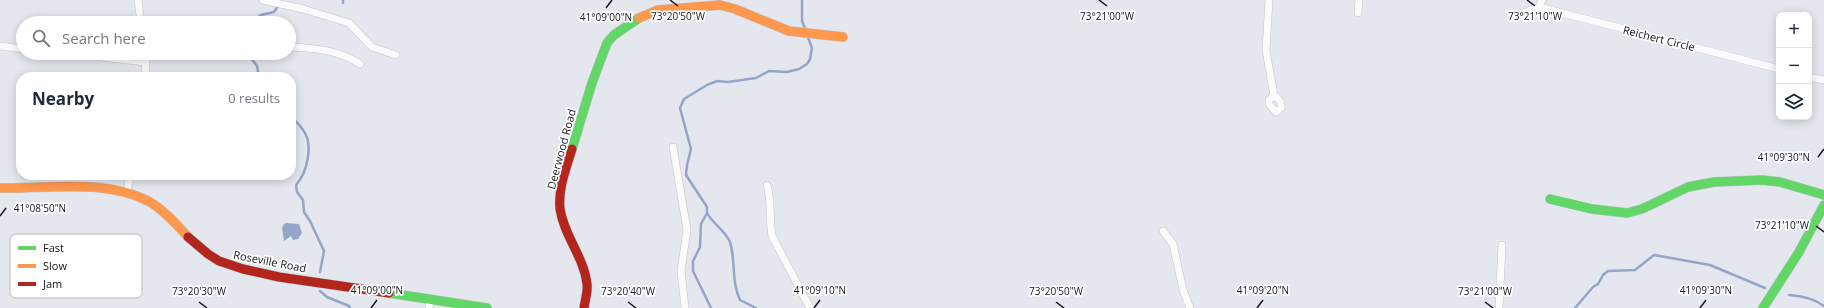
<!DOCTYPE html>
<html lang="en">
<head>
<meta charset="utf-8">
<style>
	:root { --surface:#fff; --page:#f2f2f3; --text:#1f2937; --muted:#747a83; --line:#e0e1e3 }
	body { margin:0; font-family:"Open Sans",sans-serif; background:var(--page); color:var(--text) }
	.controls { position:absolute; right:12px; top:12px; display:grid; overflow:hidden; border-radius:8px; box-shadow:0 2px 10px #0003 }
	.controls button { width:36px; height:36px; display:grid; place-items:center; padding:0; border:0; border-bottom:1px solid var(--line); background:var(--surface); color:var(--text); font:20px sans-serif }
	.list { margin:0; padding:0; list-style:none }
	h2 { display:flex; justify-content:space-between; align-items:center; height:52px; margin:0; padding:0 16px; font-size:17px }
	h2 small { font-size:13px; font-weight:400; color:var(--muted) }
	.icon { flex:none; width:22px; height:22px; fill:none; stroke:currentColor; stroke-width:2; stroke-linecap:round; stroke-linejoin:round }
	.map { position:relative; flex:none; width:1824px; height:308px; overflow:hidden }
	.search { position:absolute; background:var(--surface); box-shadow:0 2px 10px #0003; left:16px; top:16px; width:280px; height:44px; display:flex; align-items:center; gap:10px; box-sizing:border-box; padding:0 14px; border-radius:22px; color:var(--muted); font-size:15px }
	.panel { position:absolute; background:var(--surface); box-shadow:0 2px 10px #0003; left:16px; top:72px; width:280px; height:108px; border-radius:16px }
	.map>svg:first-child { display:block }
	.water { fill:#97a4ca }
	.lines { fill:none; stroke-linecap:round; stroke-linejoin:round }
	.stream { stroke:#97a4ca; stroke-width:2.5 }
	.street-casing { stroke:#c1c3c9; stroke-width:8 }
	.fast-casing { stroke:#c1c3c9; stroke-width:10 }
	.slow-casing { stroke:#c1c3c9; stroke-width:10 }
	.jam-casing { stroke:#c1c3c9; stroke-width:10 }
	.street { stroke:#fbfbfc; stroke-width:7 }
	.fast { stroke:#63d668; stroke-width:9 }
	.slow { stroke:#ff974d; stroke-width:9 }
	.jam { stroke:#b3261e; stroke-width:9 }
	.ticks { fill:none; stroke:#14151a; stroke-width:1.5 }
	.labels { text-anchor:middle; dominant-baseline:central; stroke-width:3.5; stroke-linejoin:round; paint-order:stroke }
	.street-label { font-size:11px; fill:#14151a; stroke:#fff }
	.key { fill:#fff; stroke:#b8b9ba; stroke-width:1 }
	.key-label { font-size:11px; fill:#14151a }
	.ticks-label { font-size:10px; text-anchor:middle; fill:#14151a; stroke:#fff; stroke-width:3.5; stroke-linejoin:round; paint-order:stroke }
</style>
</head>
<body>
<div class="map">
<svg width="1824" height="308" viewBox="0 0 1824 308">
	<rect width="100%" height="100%" fill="#e4e7ee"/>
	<!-- water -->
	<path class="water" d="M286,223L299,224L302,233L298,239L293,240L291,236L284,241L282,228L284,224Z"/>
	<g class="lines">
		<!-- stream -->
		<path class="stream" d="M343,0V3
			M802,0V21L806,31
			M251,23L261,15L274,12L278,6
			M248,54L257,66L259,77
			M291,116C295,121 300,125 303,130C314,144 307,173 296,185L297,192L303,200L304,212L310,221L324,251L320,272
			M707,213C713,224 725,230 730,242C736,261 731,281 740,300L756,308
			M320,291L327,297L349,306L350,308
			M1789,295C1802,296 1814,298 1824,306
			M711,308L693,271V261L700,247L701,224L707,213V207L686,175L687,165L691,149L680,108L684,99L707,85L717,81L728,82L756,78L769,71L787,72L799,69L807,64L810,59L812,48L807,35
			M1575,308L1593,287L1598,284L1603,275L1608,271L1635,270L1654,255L1710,265L1765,288"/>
		<defs>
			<path id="street" d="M138,0L141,23
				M263,0L303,9L349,23L372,47L396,55
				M1269,0L1266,50L1274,96C1280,99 1282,102 1281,108L1276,112L1269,104V100L1274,96
				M1539,7L1542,0
				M1358,13L1359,0
				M1514,16L1539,7L1779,69
				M0,46L23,49
				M289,47C315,48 338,50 360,64
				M65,53L146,62
				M145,53L146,77
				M1809,77L1824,80
				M673,147L687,230L681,271L685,308
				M767,185C772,202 769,219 772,236L810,308
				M127,192L130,175
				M1163,231L1173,244L1183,290L1190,308
				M429,308L430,300
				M1499,308L1502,245"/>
			<path id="fast" d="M572,149L592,83L607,43L614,35L639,18
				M1550,199L1592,209L1627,213L1642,209L1688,187L1714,182L1762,180L1780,182L1824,195
				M389,293L487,308
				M1763,308L1799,252L1824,205"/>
			<path id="slow" d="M639,18L658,10L720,5L735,9L789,31L843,37
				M0,188C49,189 105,178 150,202C165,211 177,225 188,237"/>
			<path id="jam" d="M572,149C566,169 558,188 560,209C564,236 584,257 587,284C588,292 585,300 584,308
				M188,237L208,254L219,261L243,269L279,277L389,293"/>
		</defs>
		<!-- street casing -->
		<use href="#street" class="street-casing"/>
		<!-- fast casing -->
		<use href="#fast" class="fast-casing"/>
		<!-- slow casing -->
		<use href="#slow" class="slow-casing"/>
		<!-- jam casing -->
		<use href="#jam" class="jam-casing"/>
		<!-- street -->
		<use href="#street" class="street"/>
		<!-- fast -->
		<use href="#fast" class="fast"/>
		<!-- slow -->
		<use href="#slow" class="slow"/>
		<!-- jam -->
		<use href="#jam" class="jam"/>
	</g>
	<!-- ticks -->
	<path class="ticks" d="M670,0L678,6M1099,0L1107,6M1527,0L1535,6M606,8L612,0M1818,157L1824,149M0,216L6,208M1816,226L1824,232M199,302L207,308M628,302L636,308M1056,302L1064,308M1485,302L1493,308M371,308L377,300M814,308L820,300M1257,308L1263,300M1700,308L1706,300"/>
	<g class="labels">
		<!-- street labels -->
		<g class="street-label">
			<text transform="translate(1659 38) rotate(14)">Reichert Circle</text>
			<text transform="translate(561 149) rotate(-75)">Deerwood Road</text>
			<text transform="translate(270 261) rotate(11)">Roseville Road</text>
		</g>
	</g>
	<!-- legend -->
	<rect x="10" y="234" width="132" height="64" rx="6" class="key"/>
	<rect x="18" y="246" width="18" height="4" fill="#63d668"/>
	<rect x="18" y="264" width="18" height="4" fill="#ff974d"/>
	<rect x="18" y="282" width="18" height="4" fill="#b3261e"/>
	<g class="key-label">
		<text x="43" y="252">Fast</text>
		<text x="43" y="270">Slow</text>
		<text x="43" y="288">Jam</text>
	</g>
	<g class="ticks-label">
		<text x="678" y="20">73°20'50"W</text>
		<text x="1107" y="20">73°21'00"W</text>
		<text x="1535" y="20">73°21'10"W</text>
		<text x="606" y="21">41°09'00"N</text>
		<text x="1784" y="161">41°09'30"N</text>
		<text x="40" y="212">41°08'50"N</text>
		<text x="1782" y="229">73°21'10"W</text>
		<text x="377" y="294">41°09'00"N</text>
		<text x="820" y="294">41°09'10"N</text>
		<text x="1263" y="294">41°09'20"N</text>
		<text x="1706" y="294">41°09'30"N</text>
		<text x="199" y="295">73°20'30"W</text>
		<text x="628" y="295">73°20'40"W</text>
		<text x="1056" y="295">73°20'50"W</text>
		<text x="1485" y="295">73°21'00"W</text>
	</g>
</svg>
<div class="controls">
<button>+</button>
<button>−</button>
<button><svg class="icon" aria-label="layers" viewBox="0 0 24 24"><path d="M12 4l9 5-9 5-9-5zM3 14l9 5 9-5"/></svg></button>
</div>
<div class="search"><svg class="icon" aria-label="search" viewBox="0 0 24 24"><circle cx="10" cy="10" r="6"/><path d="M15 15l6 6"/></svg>Search here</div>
<section class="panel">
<h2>Nearby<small>0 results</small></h2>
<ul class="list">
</ul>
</section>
</div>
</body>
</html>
